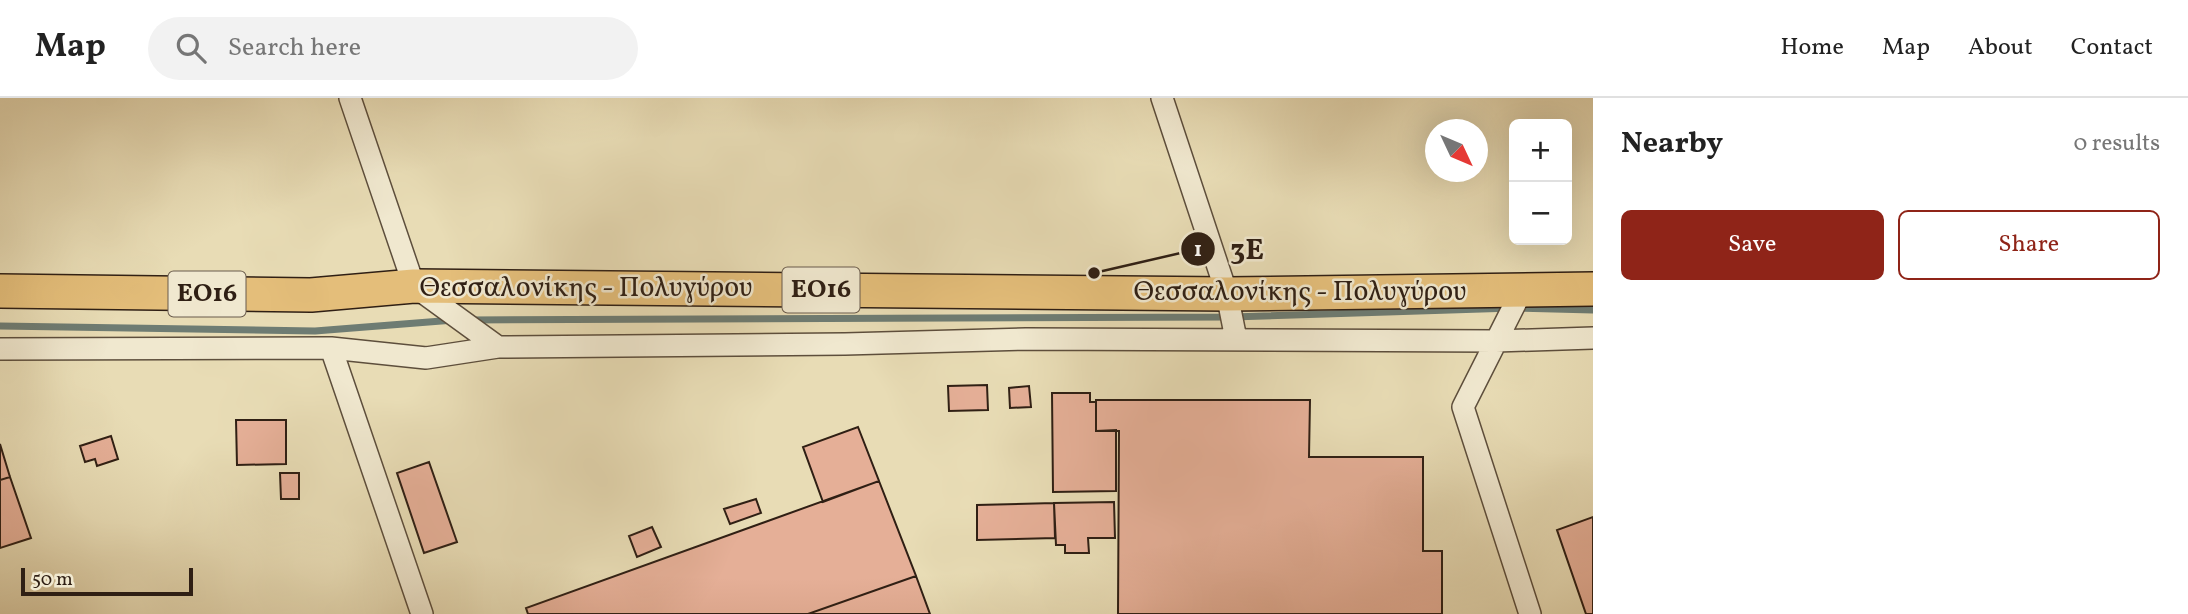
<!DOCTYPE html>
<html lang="en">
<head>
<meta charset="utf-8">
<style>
	:root { --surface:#fff; --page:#f2f2f2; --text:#222; --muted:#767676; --line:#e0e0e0; --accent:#8f2418 }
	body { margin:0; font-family:Vollkorn,serif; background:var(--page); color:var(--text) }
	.controls { position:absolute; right:21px; top:21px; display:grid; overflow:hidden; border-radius:10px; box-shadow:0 7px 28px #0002 }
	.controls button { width:63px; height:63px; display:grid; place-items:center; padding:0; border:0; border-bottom:2px solid var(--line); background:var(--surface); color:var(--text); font:35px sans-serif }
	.compass { position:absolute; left:1425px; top:21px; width:63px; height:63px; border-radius:50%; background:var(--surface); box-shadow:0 7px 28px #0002; rotate:134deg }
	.scale { position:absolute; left:21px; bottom:18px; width:172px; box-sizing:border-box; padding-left:7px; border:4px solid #2f1f14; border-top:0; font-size:19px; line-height:24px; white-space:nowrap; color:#2f1f14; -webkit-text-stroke:5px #f0e8cf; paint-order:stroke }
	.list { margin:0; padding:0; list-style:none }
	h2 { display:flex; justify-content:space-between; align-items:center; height:91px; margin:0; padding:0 28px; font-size:30px }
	h2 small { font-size:23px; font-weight:400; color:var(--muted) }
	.actions { display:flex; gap:14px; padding:21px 28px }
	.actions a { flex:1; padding:16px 0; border:2px solid var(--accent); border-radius:10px; text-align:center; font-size:24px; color:var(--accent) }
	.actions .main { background:var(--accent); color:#fff }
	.icon { flex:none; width:38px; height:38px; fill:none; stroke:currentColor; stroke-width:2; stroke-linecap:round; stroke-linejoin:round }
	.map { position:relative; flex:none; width:1593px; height:516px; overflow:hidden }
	header { display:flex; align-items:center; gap:42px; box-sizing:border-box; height:98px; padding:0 35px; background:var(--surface); border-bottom:2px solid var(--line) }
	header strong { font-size:33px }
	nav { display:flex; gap:38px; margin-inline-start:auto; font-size:24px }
	.search { width:490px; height:63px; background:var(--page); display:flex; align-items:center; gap:18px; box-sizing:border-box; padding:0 24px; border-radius:38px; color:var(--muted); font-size:26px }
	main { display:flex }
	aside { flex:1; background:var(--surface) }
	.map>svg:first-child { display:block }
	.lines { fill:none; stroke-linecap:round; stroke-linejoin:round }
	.stream { stroke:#6e7c73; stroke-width:7 }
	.building { fill:#e5af97; stroke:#2f1f14; stroke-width:2 }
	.minor-casing { stroke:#5d4e3c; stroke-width:24 }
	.primary-casing { stroke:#2f1f14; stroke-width:36 }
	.minor { stroke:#f0e8cf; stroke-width:21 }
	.primary { stroke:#e4be7a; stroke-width:33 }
	.labels { text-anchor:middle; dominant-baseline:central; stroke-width:5; stroke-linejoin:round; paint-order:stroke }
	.shield { fill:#f0e8cf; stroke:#695b4c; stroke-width:2 }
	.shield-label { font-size:26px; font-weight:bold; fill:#2f1f14 }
	.street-label { font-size:28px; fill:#2f1f14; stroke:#f0e8cf }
	.leader { fill:none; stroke:#2f1f14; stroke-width:2.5 }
	.callout-dot { fill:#2f1f14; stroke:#f0e8cf; stroke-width:2.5 }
	.mark-label { font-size:21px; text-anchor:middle; font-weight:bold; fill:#fff }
	.callout-label { font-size:30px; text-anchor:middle; font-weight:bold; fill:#2f1f14; stroke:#f0e8cf; stroke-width:5; stroke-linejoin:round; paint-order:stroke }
</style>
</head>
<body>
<header>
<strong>Map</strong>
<div class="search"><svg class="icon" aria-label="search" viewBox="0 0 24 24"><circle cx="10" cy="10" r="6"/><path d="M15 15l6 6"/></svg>Search here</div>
<nav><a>Home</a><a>Map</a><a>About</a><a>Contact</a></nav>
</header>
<main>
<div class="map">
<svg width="1593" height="516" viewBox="0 0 1593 516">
	<rect width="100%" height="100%" fill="#e8dcb5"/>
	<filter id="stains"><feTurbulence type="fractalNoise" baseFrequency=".00286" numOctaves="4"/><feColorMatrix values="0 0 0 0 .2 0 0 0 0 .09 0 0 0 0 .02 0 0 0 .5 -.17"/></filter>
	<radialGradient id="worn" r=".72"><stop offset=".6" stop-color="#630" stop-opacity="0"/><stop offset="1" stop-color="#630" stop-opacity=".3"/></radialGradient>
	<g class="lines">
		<!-- stream -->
		<path class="stream" d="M469,222L1232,219L1513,210L1593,212
			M0,228L315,233L454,222"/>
	</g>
	<!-- building -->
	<path class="building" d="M987,287L988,312L949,313L948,288Z
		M1029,288L1031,309L1010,310L1009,290Z
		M1052,295H1090V304H1096V333L1116,332V393L1053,394Z
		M1096,302H1310L1309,359H1423V453H1442V516H1118L1119,333H1096Z
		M236,322H286V366L237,367Z
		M858,329L879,383L823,404L803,349Z
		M111,338L118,361L97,368L95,361L85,364L80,348Z
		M0,346L10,379L0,382Z
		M429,364L457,444L424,455L397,375Z
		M280,375H299V401H281Z
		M10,379L31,440L0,450V382Z
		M879,383L916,478L808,516H528L526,510Z
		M756,401L761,415L730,426L724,411Z
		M1114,404L1115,440H1088L1089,455H1065V447H1056L1054,405Z
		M1054,405L1055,440L977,442V407Z
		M1593,419V516H1586L1557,432Z
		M652,429L661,449L637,459L629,438Z
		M916,478L930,516H808Z"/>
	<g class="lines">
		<defs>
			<path id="minor" d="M350,0L414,188L498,249
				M1162,0L1227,196L1236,241
				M1522,192L1463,309L1530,516
				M331,250L422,516
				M0,251L331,250L426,260L498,249L845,246L1026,241L1496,243L1593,240"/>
			<path id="primary" d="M0,193L311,197L414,188L1227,196L1593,191"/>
		</defs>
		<!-- minor casing -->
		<use href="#minor" class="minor-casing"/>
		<!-- primary casing -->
		<use href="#primary" class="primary-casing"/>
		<!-- minor -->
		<use href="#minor" class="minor"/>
		<!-- primary -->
		<use href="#primary" class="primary"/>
	</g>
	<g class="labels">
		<!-- shield labels -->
		<g class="shield">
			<rect x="782.5" y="169.5" width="77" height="45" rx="5"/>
			<rect x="168.5" y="173.5" width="77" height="45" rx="5"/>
		</g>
		<g class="shield-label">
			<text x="821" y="192">ΕΟ16</text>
			<text x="207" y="196">ΕΟ16</text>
		</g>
		<!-- street labels -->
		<g class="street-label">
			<text x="586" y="190">Θεσσαλονίκης - Πολυγύρου</text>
			<text x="1300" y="194">Θεσσαλονίκης - Πολυγύρου</text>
		</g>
	</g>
	<!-- callouts -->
	<path class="leader" d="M1094 175L1198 151"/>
	<g class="callout-dot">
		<circle cx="1094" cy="175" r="7"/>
		<circle cx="1198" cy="151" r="18"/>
	</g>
	<g class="mark-label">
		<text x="1198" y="158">1</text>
	</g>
	<g class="callout-label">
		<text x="1247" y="161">3Ε</text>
	</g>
	<rect width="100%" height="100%" filter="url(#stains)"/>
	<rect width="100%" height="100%" fill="url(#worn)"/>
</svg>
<div class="controls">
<button>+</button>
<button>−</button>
</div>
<svg class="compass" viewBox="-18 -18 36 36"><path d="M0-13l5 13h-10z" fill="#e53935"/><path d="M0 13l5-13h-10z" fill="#767676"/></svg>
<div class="scale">50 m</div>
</div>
<aside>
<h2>Nearby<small>0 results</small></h2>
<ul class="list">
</ul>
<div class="actions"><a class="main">Save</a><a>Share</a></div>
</aside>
</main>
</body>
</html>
